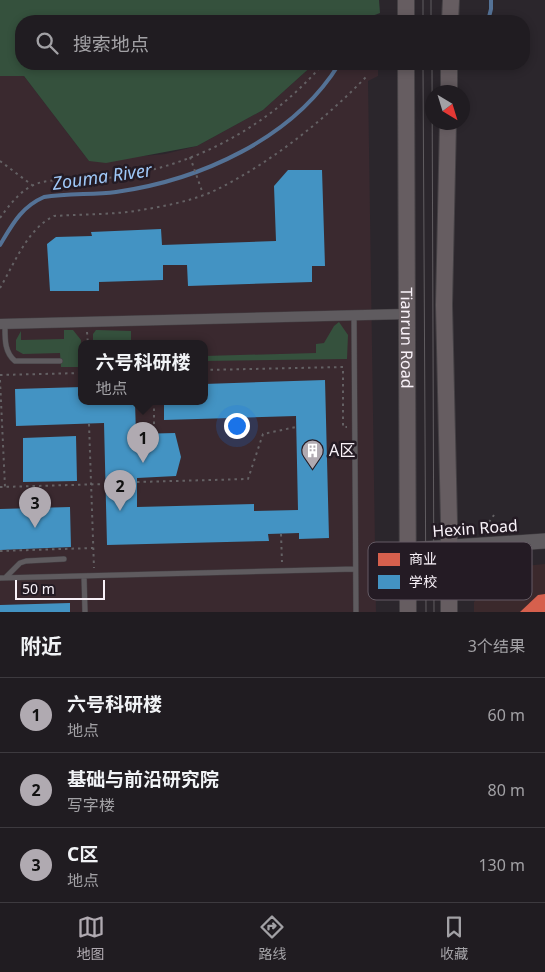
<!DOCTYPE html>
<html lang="zh">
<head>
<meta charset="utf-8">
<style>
	:root { --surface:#201c21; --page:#2d292e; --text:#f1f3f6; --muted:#a2a1a5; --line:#3d3a3f; --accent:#b0aab1 }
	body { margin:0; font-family:"Noto Sans","Noto Sans SC",sans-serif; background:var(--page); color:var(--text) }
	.compass { position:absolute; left:425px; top:85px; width:45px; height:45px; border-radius:50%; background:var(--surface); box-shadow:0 2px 8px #0003; rotate:142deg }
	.scale { position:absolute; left:15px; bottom:12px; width:90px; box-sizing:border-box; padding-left:5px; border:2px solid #f8f1f8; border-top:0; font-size:14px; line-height:18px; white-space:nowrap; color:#f8f1f8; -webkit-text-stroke:4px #241b24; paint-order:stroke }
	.you { position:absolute; left:236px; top:425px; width:18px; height:18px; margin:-12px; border:4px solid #fff; border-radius:50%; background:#1a73e8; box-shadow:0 0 0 8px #1a73e833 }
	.badge { display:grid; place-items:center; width:32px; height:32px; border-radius:50%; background:var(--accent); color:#111; font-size:16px; font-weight:700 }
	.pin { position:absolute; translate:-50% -41px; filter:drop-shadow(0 1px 2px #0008) }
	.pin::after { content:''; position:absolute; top:26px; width:18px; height:15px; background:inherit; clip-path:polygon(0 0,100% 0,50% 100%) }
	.popup { position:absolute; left:78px; top:340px; width:130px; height:65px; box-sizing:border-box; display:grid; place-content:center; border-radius:10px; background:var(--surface); filter:drop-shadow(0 1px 4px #0005); font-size:16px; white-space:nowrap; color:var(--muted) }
	.popup b { font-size:19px; color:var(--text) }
	.popup::after { content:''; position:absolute; left:50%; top:100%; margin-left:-10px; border:10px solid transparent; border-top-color:var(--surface) }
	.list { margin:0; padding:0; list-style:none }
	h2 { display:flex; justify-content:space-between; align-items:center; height:65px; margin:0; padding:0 20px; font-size:21px }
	h2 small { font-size:16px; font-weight:400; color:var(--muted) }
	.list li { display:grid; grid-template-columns:32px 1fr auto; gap:15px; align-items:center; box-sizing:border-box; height:75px; padding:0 20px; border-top:1px solid var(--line) }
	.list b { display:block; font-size:19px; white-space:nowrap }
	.list p { margin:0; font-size:16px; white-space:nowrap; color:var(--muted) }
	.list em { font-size:16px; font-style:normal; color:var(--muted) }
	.icon { flex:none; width:28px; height:28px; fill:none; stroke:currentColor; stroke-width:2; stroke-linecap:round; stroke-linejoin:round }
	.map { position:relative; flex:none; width:545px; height:612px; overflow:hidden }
	.search { position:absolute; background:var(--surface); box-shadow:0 2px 8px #0003; left:15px; right:15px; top:15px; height:55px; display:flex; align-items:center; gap:12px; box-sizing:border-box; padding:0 18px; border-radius:20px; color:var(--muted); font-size:19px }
	.sheet { height:290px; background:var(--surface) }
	nav { display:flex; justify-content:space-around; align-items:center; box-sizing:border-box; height:70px; border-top:1px solid var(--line); background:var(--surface); font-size:14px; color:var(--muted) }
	nav a { display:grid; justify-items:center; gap:2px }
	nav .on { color:var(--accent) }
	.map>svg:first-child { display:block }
	.commercial { fill:#3b292c }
	.education { fill:#3a292f; fill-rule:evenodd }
	.green { fill:#35513d }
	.shops { fill:#d6604d }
	.schools { fill:#4393c3 }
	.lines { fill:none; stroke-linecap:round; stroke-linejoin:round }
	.stream { stroke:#547296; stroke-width:4 }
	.lane-casing { stroke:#454145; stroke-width:6 }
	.street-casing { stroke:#454145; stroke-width:11 }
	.secondary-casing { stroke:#454145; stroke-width:16 }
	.primary-casing { stroke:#454145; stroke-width:18 }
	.path { stroke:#646164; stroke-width:2; stroke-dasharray:2.5 4; stroke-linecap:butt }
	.lane { stroke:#5f5b5f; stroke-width:5 }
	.street { stroke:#5f5b5f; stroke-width:10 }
	.secondary { stroke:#5f5b5f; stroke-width:15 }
	.primary { stroke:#665d61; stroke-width:16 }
	.tram { stroke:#615d61; stroke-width:1 }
	.labels { text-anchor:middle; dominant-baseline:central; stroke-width:5; stroke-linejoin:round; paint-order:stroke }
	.street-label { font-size:16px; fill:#f8f1f8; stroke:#241b24 }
	.poi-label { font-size:16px; fill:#f8f1f8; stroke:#241b24; text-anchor:start }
	.water-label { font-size:18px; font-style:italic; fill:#9fc8f8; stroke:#241b24 }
	.key { fill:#241b24; stroke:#645b64; stroke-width:1 }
	.key-label { font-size:14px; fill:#f8f1f8 }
</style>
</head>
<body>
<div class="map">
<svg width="545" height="612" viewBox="0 0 545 612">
	<rect width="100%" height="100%" fill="#2b262c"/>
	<!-- commercial -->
	<path class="commercial" d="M545,564V612H474V602L504,568Z"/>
	<!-- education -->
	<path class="education" d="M314,64H378V76L368,81L376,612H0V76H24L89,161L165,154L197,146L263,110ZM82,344H204V402H82Z"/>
	<!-- green -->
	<path class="green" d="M0,0H379L380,13L359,21H21V64H314L263,110L197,146L106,163L89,161L24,76H0Z
		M339,322L348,335L347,359L204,361V356L316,353V344L324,343L334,326Z
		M64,330H73L81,340L80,367H61L60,353L23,354L16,350V340L21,331V340L64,339Z
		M96,330L131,331V344H93V334Z"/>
	<!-- shops -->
	<path class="shops" d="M545,594V612H520L538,595Z"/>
	<!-- schools -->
	<path class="schools" d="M288,170H322L325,266H312V282L188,286L187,265H163V280L99,282V291H50L47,244L56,237L92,236L91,232L161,229L162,245L276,241L274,186Z
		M325,380L329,538L299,539V533L268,534L269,541L107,545L104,423L16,426L15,389L82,387V402H135L136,434L175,433L181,457L176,476L137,478V507L254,504V511L298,510L296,416L164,420V402H204V384Z
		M76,436L77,481L23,482V438Z
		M70,507L71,547L0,550V509Z
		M70,603V612H0V605Z"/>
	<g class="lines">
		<!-- stream -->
		<path class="stream" d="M488,21L491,9V0
			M0,245C12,225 21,207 44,197C68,193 92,195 116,192C200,180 293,139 339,64"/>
		<defs>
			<path id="lane" d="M354,315L356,612
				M5,324C5,338 4,352 15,361H60
				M84,576L85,612
				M6,577L20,563L26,561L64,559
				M0,578L355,569"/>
			<path id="street" d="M0,324L406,314"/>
			<path id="secondary" d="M408,550L545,541"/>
			<g id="primary">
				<path d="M406,0V21"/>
				<path d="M450,21L451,0"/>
				<path id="s1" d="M406,64L408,612"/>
				<path d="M449,92V64"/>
				<path d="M448,122L444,305L449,522V612"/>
			</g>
		</defs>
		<!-- lane casing -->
		<use href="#lane" class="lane-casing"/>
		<!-- street casing -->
		<use href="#street" class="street-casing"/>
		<!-- secondary casing -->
		<use href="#secondary" class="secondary-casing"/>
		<!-- primary casing -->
		<use href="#primary" class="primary-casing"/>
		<!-- path -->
		<path class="path" d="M190,157L203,194
			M0,161L32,185
			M0,218C33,171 45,183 95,179C114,178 136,174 155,169C220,152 279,115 323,64
			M0,288C14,264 28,228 54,216C83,214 113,215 141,210C166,206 196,200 218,189C273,161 323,121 366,77
			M87,332L88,344
			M204,370L343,367V427H347
			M0,375L82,373
			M0,380L5,487
			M154,402V424
			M89,424L94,568
			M137,482L248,479L263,434L296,427
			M0,487L106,484
			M489,522L494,515
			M281,534L282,562
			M0,551L93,548"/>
		<!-- lane -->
		<use href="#lane" class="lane"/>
		<!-- street -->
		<use href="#street" class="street"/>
		<!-- secondary -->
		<use href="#secondary" class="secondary"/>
		<!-- primary -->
		<use href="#primary" class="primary"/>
		<!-- tram -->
		<path class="tram" d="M423,0V21
			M431,0V21
			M423,64L426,612
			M432,64L434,612"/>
	</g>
	<!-- icons -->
	<defs>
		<symbol id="building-pin" viewBox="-11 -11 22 30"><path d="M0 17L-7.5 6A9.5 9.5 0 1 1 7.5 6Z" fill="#b0aab1" stroke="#241b24"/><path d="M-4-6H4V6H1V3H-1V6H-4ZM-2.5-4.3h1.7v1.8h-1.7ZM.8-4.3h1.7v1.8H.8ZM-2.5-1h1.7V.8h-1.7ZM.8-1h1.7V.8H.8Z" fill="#fff"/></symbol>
	</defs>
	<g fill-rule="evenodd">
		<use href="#building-pin" x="300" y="438" width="25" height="34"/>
	</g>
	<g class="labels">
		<!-- street labels -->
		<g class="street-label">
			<text stroke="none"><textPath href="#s1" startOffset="274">Tianrun Road</textPath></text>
			<text transform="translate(475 528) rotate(-4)">Hexin Road</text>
		</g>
		<!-- poi labels -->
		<g class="poi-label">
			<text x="329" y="450">A区</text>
		</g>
		<!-- water labels -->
		<g class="water-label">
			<text transform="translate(102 176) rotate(-8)">Zouma River</text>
		</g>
	</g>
	<!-- legend -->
	<rect x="368" y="542" width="164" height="58" rx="8" class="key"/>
	<rect x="378" y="553" width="22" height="13" fill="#d6604d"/>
	<rect x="378" y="575" width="22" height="14" fill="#4393c3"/>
	<g class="key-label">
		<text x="409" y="564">商业</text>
		<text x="409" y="587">学校</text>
	</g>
</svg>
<svg class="compass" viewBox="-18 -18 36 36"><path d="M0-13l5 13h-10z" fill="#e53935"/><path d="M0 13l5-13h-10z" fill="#a2a1a5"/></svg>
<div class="scale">50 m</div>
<div class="you"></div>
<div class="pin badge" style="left:143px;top:463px">1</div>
<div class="popup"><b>六号科研楼</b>地点</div>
<div class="pin badge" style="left:120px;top:511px">2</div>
<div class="pin badge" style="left:35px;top:528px">3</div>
<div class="search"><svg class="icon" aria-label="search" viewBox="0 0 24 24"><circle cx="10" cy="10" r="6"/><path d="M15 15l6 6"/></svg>搜索地点</div>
</div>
<section class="sheet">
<h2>附近<small>3个结果</small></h2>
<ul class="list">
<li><span class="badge">1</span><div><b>六号科研楼</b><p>地点</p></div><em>60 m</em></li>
<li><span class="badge">2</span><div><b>基础与前沿研究院</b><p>写字楼</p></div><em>80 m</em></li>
<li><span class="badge">3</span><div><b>C区</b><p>地点</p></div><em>130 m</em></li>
</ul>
</section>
<nav>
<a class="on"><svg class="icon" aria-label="map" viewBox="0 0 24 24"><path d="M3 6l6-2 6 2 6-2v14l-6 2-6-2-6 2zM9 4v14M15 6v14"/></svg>地图</a>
<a><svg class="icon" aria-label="directions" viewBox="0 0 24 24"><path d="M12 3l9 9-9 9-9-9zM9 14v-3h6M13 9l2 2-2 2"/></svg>路线</a>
<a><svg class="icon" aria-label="saved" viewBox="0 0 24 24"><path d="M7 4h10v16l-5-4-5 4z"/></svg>收藏</a>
</nav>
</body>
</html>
